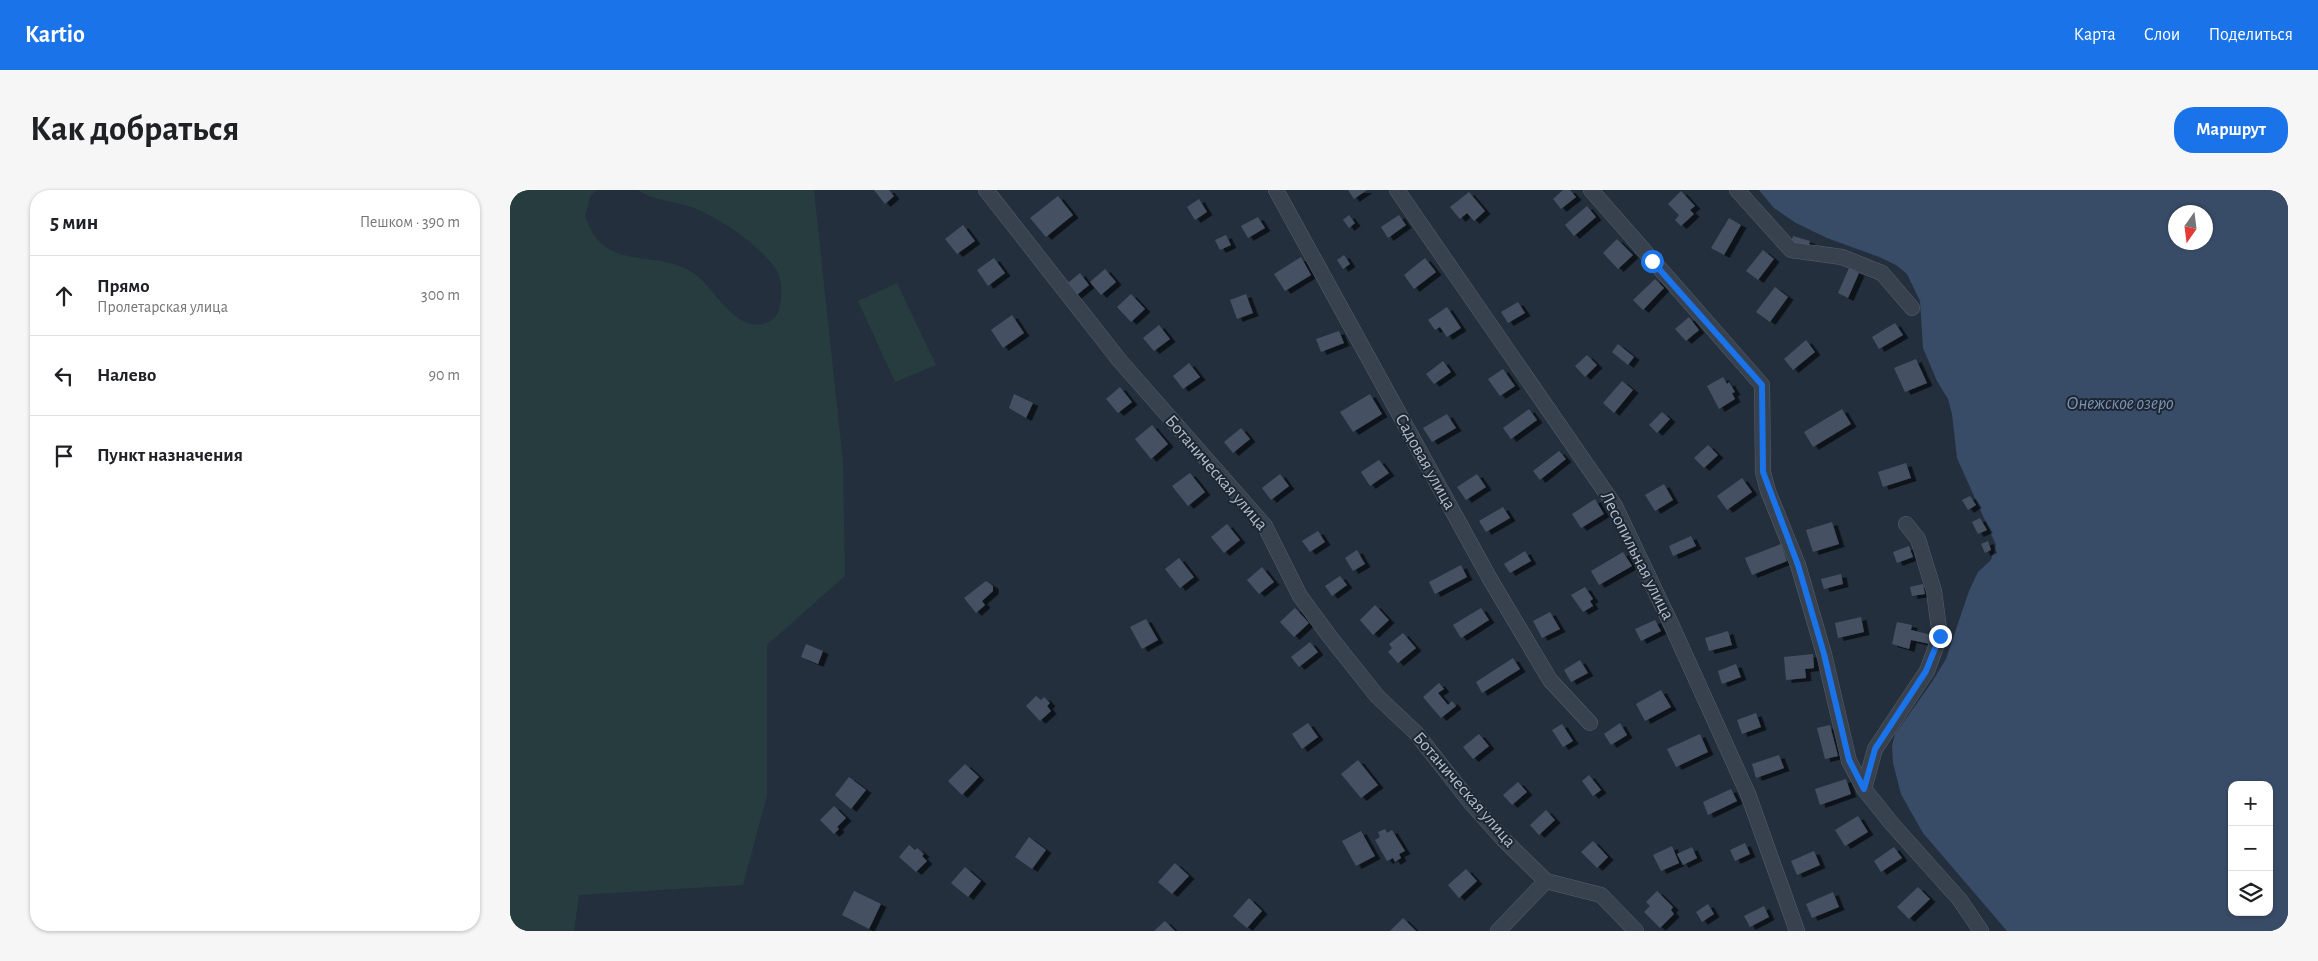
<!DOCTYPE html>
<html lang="ru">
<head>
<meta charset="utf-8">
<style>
	:root { --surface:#fff; --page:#f6f6f6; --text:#202124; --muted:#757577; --line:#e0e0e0; --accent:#1a73e8 }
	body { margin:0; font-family:"Alegreya Sans",sans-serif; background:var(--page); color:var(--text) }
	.controls { position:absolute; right:15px; bottom:15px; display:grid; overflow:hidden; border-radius:10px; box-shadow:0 1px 4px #0004 }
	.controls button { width:45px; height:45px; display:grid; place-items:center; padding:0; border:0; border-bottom:1px solid var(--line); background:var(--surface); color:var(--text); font:25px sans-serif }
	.compass { position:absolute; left:1658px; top:15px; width:45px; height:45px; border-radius:50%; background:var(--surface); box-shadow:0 1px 4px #0004; rotate:194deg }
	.stop { position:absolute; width:15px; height:15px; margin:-11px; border:4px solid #1a73e8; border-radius:50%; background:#fff }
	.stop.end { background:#1a73e8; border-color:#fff; box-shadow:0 1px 5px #0008 }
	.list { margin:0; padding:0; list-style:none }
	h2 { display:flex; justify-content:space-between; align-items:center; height:65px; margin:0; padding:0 20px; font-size:21px }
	h2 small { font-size:16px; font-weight:400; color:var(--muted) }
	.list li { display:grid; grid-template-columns:32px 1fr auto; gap:15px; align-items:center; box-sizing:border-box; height:80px; padding:0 20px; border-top:1px solid var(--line) }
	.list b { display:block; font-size:19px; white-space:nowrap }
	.list p { margin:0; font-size:16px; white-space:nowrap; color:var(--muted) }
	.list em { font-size:16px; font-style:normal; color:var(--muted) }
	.icon { flex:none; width:28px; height:28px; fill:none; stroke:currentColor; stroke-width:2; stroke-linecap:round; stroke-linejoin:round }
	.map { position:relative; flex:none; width:1778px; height:741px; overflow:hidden; border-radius:20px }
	header { display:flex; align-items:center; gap:30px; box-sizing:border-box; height:70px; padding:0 25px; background:var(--accent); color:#fff }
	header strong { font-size:24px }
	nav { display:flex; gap:28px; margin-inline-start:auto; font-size:18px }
	.intro { display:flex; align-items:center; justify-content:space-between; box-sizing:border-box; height:120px; padding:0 30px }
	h1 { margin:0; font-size:35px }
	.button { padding:12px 22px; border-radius:20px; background:var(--accent); color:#fff; font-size:18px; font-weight:700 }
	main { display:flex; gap:30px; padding:0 30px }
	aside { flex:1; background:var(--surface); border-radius:20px; box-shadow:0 1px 4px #0004 }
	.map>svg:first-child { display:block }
	.green { fill:#263c3f }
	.water { fill:#394c67; fill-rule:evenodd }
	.building { fill:#455162; filter:url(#shadow) }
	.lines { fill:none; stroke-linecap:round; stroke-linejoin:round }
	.minor-casing { stroke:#565f6c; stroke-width:16 }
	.minor { stroke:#38414e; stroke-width:15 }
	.route { stroke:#1a73e8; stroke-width:6 }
	.labels { text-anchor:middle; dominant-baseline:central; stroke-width:4; stroke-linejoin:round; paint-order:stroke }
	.street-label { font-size:18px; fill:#b4bcc9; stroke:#1d2633 }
	.water-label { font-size:19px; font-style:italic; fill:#7c92b1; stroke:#1d2633 }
</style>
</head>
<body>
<header>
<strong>Kartio</strong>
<nav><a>Карта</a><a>Слои</a><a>Поделиться</a></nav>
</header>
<div class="intro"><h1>Как добраться</h1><a class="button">Маршрут</a></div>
<main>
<aside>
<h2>5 мин<small>Пешком · 390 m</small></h2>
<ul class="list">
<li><svg class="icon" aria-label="ahead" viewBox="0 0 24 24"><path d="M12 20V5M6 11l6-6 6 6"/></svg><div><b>Прямо</b><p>Пролетарская улица</p></div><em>300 m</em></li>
<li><svg class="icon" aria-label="left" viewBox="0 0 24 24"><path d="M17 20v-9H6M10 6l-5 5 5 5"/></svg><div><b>Налево</b></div><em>90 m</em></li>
<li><svg class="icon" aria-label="arrive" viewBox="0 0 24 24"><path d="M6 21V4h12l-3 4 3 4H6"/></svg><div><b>Пункт назначения</b></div></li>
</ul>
</aside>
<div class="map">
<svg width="1778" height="741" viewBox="0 0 1778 741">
	<defs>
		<filter id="shadow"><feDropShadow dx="5.5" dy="3" stdDeviation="0" flood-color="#0009"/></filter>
	</defs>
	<rect width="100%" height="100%" fill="#242f3e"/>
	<!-- green -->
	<path class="green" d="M0,0H87L81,5L75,26C94,84 144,58 182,82C203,95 225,144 256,133C262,131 267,126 269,120C272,108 273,94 268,83C256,59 206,25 181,17C161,10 147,12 128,0H304L333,272L335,386L257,455V605L233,695L69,705L64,741H0Z
		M387,93L426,175L385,192L348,111Z"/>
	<!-- water -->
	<path class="water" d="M1249,0H1778V741H1497L1413,643L1405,629L1391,604L1383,573L1382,556L1385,544L1422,492L1436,469L1459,401L1468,382L1481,370L1486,355L1447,268L1442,224L1438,209L1427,191L1413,158L1410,111L1397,84L1386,75L1369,67L1317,48L1286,33L1264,18ZM1666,22H1696V52H1666ZM1722,595H1759V722H1722Z"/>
	<!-- building -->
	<path class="building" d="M364,0H379L384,6L375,14Z
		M838,0H857L844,9Z
		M1053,0H1060L1066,7L1051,19L1043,9Z
		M1171,1L1185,16L1180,20L1184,24L1171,36L1165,30L1169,25L1158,14Z
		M959,2L975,21L964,31L957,23L950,29L940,17Z
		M548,6L563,25L536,47L520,28Z
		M689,9L697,22L685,30L677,17Z
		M1077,16L1086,27L1064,46L1055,35Z
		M839,25L845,33L839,38L833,30Z
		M889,25L896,35L878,48L871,37Z
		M748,27L755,38L738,48L731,36Z
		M1219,28L1231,35L1214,65L1201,58Z
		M453,35L465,51L447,64L435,49Z
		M716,45L721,55L710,60L705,50Z
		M1283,46L1300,51L1297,61L1280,55Z
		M1107,49L1123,65L1108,79L1093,63Z
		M1253,60L1264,69L1248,90L1236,81Z
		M834,65L840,74L833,79L827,70Z
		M791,67L801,85L775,101L764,84Z
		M484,68L495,83L478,96L467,80Z
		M915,68L926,82L904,99L894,85Z
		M1339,78L1349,83L1338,108L1328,103Z
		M595,79L606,92L591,105L580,92Z
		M570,83L579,95L562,109L553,97Z
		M1145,89L1154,98L1133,120L1123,110Z
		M1265,97L1278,107L1260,132L1246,122Z
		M621,104L635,119L621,132L607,117Z
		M736,104L743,123L727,129L720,110Z
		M1008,112L1015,123L998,133L991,122Z
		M937,117L951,138L937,147L930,137L925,140L918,130Z
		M502,125L514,143L493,158L481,140Z
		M1179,127L1189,140L1176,151L1165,139Z
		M1385,133L1393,145L1369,159L1362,147Z
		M649,135L660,149L644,161L633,148Z
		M829,141L834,153L811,162L806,149Z
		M1296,150L1305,162L1283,180L1274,169Z
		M1108,154L1124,167L1118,175L1102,162Z
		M1077,165L1087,175L1075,187L1065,176Z
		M1406,169L1417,193L1395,202L1384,178Z
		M933,171L941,182L924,194L916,184Z
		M679,173L690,187L673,199L663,186Z
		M993,179L1005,196L990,206L978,189Z
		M1213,187L1217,194L1219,192L1225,202L1222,203L1225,209L1209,219L1197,196Z
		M1112,191L1123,200L1104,223L1093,213Z
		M610,197L622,212L608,223L596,209Z
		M504,204L523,213L516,228L499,218Z
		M860,204L872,224L843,242L830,222Z
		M1019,219L1027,230L1001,249L993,238Z
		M1332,219L1341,234L1303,257L1294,242Z
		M1152,222L1160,229L1147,243L1139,235Z
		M937,224L946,238L922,252L913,238Z
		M642,235L658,254L641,269L625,249Z
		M731,238L740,249L723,263L714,252Z
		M1198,255L1208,265L1194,278L1184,268Z
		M1049,261L1056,269L1030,290L1023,281Z
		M869,270L879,283L860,296L851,282Z
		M1396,273L1401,288L1373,297L1368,282Z
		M680,283L695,302L678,316L662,296Z
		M770,284L779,296L761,310L752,298Z
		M967,284L976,297L956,310L947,297Z
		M1232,288L1242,302L1217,320L1207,306Z
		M1154,294L1163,310L1145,321L1135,305Z
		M1460,306L1466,315L1458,320L1452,310Z
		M1085,309L1094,324L1071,338L1062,324Z
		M993,317L1000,328L976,342L969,331Z
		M1470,328L1477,340L1468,344L1462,332Z
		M1322,332L1329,354L1303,362L1296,340Z
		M717,334L730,350L714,363L701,347Z
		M808,341L815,352L800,362L792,351Z
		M1181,346L1186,356L1163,366L1159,356Z
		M1478,351L1481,360L1475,363L1471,354Z
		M1271,354L1277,371L1242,385L1235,368Z
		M1399,356L1403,367L1387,373L1383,362Z
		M847,360L855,374L843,381L835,368Z
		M1015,361L1021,371L1000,383L994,374Z
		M1113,362L1122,376L1089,395L1081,381Z
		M669,368L684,387L670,398L655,379Z
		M951,375L957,387L925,404L919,392Z
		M752,377L764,392L749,404L737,390Z
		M1331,384L1333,394L1314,399L1311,389Z
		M830,386L837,395L822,406L815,396Z
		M476,391L483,396V401L472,411L475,415L466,423L454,408Z
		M1413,394L1415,404L1402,406L1400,397Z
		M1075,397L1083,409L1080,411L1083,416L1073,422L1061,405Z
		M865,415L879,430L863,445L850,430Z
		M785,418L799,433L784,447L770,432Z
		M971,418L979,430L951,448L943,435Z
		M1040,422L1050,439L1032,448L1023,431Z
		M1351,427L1354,442L1328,448L1325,433Z
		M636,429L648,450L632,459L620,437Z
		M1145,430L1151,441L1131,451L1125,439Z
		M1387,432L1402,435L1401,440L1422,445L1420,454L1401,450L1399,459L1382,454Z
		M1218,441L1222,455L1199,461L1195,448Z
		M893,443L906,458L888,473L878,462L882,458L879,454Z
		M800,452L808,462L789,477L781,467Z
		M296,454L313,461L308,474L291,467Z
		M1303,464L1304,478L1295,479L1296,488L1276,490L1274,467Z
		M1003,468L1010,479L972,503L966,492Z
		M1070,470L1078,483L1061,492L1054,480Z
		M1226,474L1231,487L1212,494L1208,481Z
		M929,493L934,499L928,503L938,515L942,511L946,516L931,528L913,507Z
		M1151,500L1161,517L1135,531L1126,514Z
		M526,506L531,510L534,507L540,513L537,516L541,521L530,531L516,516Z
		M1246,523L1251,537L1232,544L1227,530Z
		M798,533L808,547L792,559L782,544Z
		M1110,533L1117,545L1101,555L1094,544Z
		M1052,534L1063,551L1053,557L1042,540Z
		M1320,535L1328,566L1315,569L1307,538Z
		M969,544L979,556L963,569L953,557Z
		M1190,544L1198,562L1166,577L1157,559Z
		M1269,565L1274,578L1246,588L1242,574Z
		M848,570L868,595L851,608L831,584Z
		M455,574L469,587L452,605L438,591Z
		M1079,585L1091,600L1083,606L1072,591Z
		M339,587L356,600L341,619L325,605Z
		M1336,589L1341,604L1310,615L1305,599Z
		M1008,592L1017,602L1002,615L993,605Z
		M1221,599L1227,611L1198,625L1193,612Z
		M324,616L336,628L327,637L329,639L324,644L310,630Z
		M1036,620L1045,630L1029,645L1020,635Z
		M1348,626L1358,642L1335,656L1325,640Z
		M875,639L877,643L882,640L895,661L889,664L891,668L885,672L883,668L877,671L865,650L870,647L868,642Z
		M851,641L865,666L846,676L832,651Z
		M519,647L536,660L522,679L505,667Z
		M1083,651L1098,667L1087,678L1071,662Z
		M1235,653L1240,664L1225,671L1220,660Z
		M399,655L405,660L407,658L414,664L412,666L417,671L406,682L389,667Z
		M1162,656L1169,673L1151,681L1143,665Z
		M1182,657L1187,668L1173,675L1167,664Z
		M1384,657L1392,668L1371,682L1364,671Z
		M1304,661L1310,675L1287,685L1281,671Z
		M665,673L679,686L662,704L648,692Z
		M455,677L471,691L458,707L441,693Z
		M956,679L967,691L949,708L938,695Z
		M1408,697L1420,709L1399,729L1387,717Z
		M344,701L371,714L359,739L332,725Z
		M1147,701L1163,717L1161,720L1164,724L1150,738L1134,722L1140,716L1136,712Z
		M1323,702L1329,717L1302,728L1296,714Z
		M739,708L752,721L737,738L723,726Z
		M1198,714L1204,724L1192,732L1186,722Z
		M1254,716L1259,727L1240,737L1234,726Z
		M893,728L906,741H880Z
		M655,731L665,741H644Z"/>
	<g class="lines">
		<defs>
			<path id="minor" d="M476,0L610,171L755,336L790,406L820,447L867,506L906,543L961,613L993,649L1036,691L1091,705L1126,741
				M766,0L980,389L1040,490L1080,533
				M887,0L1105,316L1161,434L1238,604L1287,741
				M1081,0L1252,195L1253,282L1258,301L1288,375L1314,464L1339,571L1354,599L1382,634L1450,710L1471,741
				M1227,0L1281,60L1332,67L1372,83L1402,118
				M1354,599L1365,559L1417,481L1430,446L1424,401L1408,349L1396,334
				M988,741L1036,691"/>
		</defs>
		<!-- minor casing -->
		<use href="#minor" class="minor-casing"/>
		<!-- minor -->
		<use href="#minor" class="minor"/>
	</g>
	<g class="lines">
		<!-- route -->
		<path class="route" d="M1142,71L1252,195L1253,282L1288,375L1314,464L1339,570L1354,599L1365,559L1416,481L1430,446"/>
	</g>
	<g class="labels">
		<!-- street labels -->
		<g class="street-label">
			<text transform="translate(915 272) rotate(61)">Садовая улица</text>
			<text transform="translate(706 283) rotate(49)">Ботаническая улица</text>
			<text transform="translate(1127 366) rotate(63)">Лесопильная улица</text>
			<text transform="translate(954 600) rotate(49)">Ботаническая улица</text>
		</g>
		<!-- water labels -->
		<g class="water-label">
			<text x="1610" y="213">Онежское озеро</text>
		</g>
	</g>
</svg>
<div class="controls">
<button>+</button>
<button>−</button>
<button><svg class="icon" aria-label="layers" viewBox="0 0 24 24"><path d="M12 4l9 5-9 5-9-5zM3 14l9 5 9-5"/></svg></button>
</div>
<svg class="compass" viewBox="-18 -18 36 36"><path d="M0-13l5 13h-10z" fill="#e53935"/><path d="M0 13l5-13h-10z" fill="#757577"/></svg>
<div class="stop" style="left:1142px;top:71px"></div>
<div class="stop end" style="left:1430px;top:446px"></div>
</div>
</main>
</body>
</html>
